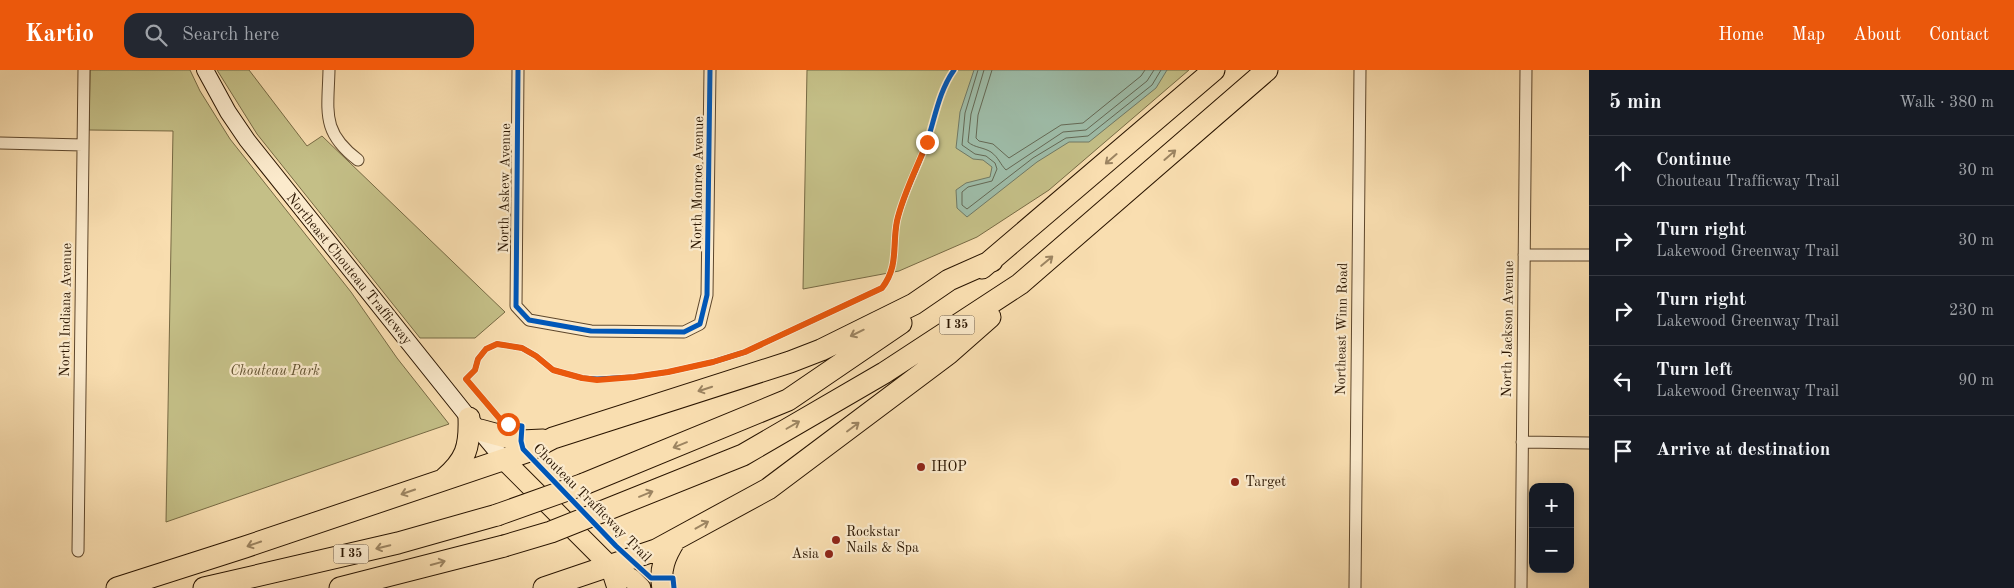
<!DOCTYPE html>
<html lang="en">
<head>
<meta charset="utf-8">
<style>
	:root { --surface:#171b24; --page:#242831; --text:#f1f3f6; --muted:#9ea1a6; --line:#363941; --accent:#ea580c }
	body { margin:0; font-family:"Old Standard TT",serif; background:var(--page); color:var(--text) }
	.controls { position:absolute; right:15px; bottom:15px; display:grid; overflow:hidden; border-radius:10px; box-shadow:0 2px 12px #0003 }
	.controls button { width:45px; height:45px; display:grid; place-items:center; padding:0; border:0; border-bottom:1px solid var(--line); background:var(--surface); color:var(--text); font:25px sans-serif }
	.stop { position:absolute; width:15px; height:15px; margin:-11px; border:4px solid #ea580c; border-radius:50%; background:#fff }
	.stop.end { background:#ea580c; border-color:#fff; box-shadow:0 1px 5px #0008 }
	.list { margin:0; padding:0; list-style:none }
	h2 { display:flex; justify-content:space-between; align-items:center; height:65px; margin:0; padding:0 20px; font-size:21px }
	h2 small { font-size:16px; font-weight:400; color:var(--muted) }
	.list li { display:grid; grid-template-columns:32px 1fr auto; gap:15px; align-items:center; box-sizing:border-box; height:70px; padding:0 20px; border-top:1px solid var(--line) }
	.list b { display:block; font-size:19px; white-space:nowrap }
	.list p { margin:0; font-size:16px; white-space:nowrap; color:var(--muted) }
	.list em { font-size:16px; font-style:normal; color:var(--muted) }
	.icon { flex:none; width:28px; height:28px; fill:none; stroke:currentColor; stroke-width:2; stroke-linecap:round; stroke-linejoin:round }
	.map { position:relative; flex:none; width:1589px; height:518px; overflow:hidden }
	header { display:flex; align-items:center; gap:30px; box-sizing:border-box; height:70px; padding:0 25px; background:var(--accent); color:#fff }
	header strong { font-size:24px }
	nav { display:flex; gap:28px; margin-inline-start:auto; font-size:18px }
	.search { width:350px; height:45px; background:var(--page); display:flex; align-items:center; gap:12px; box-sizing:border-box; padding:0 18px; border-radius:15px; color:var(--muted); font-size:19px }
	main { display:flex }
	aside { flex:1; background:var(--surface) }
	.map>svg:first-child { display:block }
	.green { fill:#c4bf87; stroke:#776a44 }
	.water { fill:#9ebca8; stroke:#707965 }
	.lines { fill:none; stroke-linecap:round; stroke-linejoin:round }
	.shore { stroke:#646854; stroke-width:1 }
	.minor-casing { stroke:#5e472c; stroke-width:13 }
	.secondary-casing { stroke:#2a1500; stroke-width:18 }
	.primary-casing { stroke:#2a1500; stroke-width:21 }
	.motorway-casing { stroke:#2a1500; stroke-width:23 }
	.minor { stroke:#fbeacc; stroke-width:11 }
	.secondary { stroke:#fbeacc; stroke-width:16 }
	.primary { stroke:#f9deb0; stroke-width:19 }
	.motorway { stroke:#f9deb0; stroke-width:21 }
	.motorway-bridge-casing { stroke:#2a1500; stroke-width:23; stroke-linecap:butt }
	.motorway-bridge { stroke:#f9deb0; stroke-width:21 }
	.cycleway-casing { stroke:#fbeacc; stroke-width:8 }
	.cycleway { stroke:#0057b8; stroke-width:5 }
	.oneway { stroke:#9c8461 }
	.route { stroke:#ea580c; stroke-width:6 }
	.poi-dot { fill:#8f2418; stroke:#fbeacc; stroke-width:2 }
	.labels { text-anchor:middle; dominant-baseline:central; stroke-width:4.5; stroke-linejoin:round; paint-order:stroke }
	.shield { fill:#fbeacc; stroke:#69553d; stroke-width:1 }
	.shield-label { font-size:12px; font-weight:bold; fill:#2a1500 }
	.street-label { font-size:14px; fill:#2a1500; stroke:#fbeacc }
	.park-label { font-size:14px; font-style:italic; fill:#60502f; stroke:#fbeacc }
	.poi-label { font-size:14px; fill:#2a1500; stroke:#fbeacc; text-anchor:start }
</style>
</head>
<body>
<header>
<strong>Kartio</strong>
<div class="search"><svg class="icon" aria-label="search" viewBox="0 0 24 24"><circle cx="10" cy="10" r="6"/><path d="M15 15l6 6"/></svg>Search here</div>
<nav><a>Home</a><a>Map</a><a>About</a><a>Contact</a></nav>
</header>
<main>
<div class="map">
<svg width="1589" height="518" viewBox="0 0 1589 518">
	<rect width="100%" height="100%" fill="#f9deb0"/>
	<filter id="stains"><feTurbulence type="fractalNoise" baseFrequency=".004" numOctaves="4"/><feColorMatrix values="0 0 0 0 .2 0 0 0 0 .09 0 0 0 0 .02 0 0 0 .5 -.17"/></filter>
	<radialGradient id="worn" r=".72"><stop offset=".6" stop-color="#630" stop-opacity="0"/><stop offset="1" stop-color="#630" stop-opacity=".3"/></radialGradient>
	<!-- green -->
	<path class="green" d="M90,0H190L200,21L230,69L351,222L397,288L449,354L166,452L173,61L89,60Z
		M217,0H249L307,76L322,66L505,242L475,268H420L257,64Z
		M807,0H1189L1049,120L977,167L899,201L803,219Z"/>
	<!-- water -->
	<path class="water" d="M974,0H1167L1156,18L1089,72H1069L1037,92L967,147L957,138L956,120L966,113L990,107L992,97L983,90L973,89L956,78L960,42Z"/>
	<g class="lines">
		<!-- shore -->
		<path class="shore" d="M978,0L965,43L962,75L975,84L986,86L995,93L997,99L992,111L968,117L962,122V135L967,139L1033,88L1066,68L1088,66L1152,15L1161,0
			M984,0L971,44L968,72C975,78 983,77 991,82C999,88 1000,94 1006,100L1063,62L1086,60L1147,11L1154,0
			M992,0L978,45L976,68L979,71L993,74L1009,88L1061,55L1083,53L1141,6L1145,0"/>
		<defs>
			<path id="minor" d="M329,0C328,42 321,62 358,90
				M518,0L516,236L529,250L591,261L684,262L700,254L707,225L710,0
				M0,73L83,75
				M1524,185H1589
				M1522,372L1589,373
				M78,481L84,0
				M1355,518L1360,0
				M1521,518L1526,0"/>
			<path id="secondary" d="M205,0L228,42L247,70L469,348L504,390"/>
			<path id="primary" d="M504,390L610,496L632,509L641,518
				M610,496L617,518"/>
			<path id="motorway" d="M982,198L1214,0
				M480,360L521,371L543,370
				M444,409C466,390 470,377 469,348
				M584,414L788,330L901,253
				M601,442L743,385L884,303L1020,214L1267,0
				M117,518L245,477L526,382L553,368L790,292L821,280L914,234L949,210L992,191
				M204,518L398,473L497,445
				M340,518L504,476
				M544,518L656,480L768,419L948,284L990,247
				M663,518C659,500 665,486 675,470"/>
		</defs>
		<!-- minor casing -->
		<use href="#minor" class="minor-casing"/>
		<!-- secondary casing -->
		<use href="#secondary" class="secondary-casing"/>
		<!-- primary casing -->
		<use href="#primary" class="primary-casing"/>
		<!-- motorway casing -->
		<use href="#motorway" class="motorway-casing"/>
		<!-- minor -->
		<use href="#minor" class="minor"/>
		<!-- secondary -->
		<use href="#secondary" class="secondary"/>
		<!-- primary -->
		<use href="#primary" class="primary"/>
		<!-- motorway -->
		<use href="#motorway" class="motorway"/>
		<defs>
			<path id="motorway-bridge" d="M497,445L584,414
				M504,476L551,462L601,442"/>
		</defs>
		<!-- motorway-bridge casing -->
		<use href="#motorway-bridge" class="motorway-bridge-casing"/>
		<!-- motorway-bridge -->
		<use href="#motorway-bridge" class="motorway-bridge"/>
		<defs>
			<path id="cycleway" d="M518,0L516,236L529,250L591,261L684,262L700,254L707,225L710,0
				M674,518L673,508H651L616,476L523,379L521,371L522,356L508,354L500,349L466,309L475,300L478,289L486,279L497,274L522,278L536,286L553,300L582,308L597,309L634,307L668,302L713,292L745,282L882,218C899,196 892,176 897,151C903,124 918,98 927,72C935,48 939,21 954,0"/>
		</defs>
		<!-- cycleway casing -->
		<use href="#cycleway" class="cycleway-casing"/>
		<!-- cycleway -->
		<use href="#cycleway" class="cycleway"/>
	</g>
	<!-- one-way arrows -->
	<defs><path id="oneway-shaft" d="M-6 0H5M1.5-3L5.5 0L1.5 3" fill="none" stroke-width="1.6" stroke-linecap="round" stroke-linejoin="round" transform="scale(1.25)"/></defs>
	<g class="oneway">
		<use href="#oneway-shaft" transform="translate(1170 85) rotate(-41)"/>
		<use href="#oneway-shaft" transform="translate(1111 89) rotate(139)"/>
		<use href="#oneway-shaft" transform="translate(1047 191) rotate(-40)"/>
		<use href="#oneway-shaft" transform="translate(857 263) rotate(154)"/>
		<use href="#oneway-shaft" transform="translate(705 319) rotate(162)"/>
		<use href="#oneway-shaft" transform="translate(793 355) rotate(-30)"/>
		<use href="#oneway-shaft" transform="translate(853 357) rotate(-37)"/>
		<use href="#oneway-shaft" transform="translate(680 375) rotate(158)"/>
		<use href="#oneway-shaft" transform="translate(408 422) rotate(161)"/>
		<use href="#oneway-shaft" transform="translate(646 424) rotate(-22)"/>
		<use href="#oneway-shaft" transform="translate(702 455) rotate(-29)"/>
		<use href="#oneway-shaft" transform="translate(254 474) rotate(161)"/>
		<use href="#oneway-shaft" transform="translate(383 477) rotate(167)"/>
		<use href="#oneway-shaft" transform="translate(438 493) rotate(-15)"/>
	</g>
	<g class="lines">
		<!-- route -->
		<path class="route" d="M508,354L500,349L466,309L475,300L478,289L486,279L497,274L522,278L536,286L553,300L582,308L597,310L634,307L668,302L713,292L745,282L882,218C899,196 892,176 897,151C903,124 917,98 927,72"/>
	</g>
	<!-- markers -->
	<g class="poi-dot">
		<circle cx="921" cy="397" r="5"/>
		<circle cx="1235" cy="412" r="5"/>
		<circle cx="836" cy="470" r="5"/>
		<circle cx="829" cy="484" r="5"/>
	</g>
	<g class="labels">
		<!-- shield labels -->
		<g class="shield">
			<rect x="939.5" y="245.5" width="35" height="19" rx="4"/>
			<rect x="333.5" y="474.5" width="35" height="19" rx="4"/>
		</g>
		<g class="shield-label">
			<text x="957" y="255">I 35</text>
			<text x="351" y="484">I 35</text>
		</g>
		<!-- street labels -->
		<g class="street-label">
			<text transform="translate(698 113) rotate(-89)">North Monroe Avenue</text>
			<text transform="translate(505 118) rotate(-89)">North Askew Avenue</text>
			<text transform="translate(349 199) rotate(51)">Northeast Chouteau Trafficway</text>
			<text transform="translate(66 240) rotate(-89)">North Indiana Avenue</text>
			<text transform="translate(1342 259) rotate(-89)">Northeast Winn Road</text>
			<text transform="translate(1508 259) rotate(-89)">North Jackson Avenue</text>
			<text transform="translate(592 433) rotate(45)">Chouteau Trafficway Trail</text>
		</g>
		<!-- park labels -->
		<g class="park-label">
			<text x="275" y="301">Chouteau Park</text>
		</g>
		<!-- poi labels -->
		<g class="poi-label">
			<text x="931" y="397">IHOP</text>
			<text x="1245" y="412">Target</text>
			<text x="846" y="462">Rockstar<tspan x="846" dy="16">Nails &amp; Spa</tspan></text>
			<text x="819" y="484" text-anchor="end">Asia</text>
		</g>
	</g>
	<rect width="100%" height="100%" filter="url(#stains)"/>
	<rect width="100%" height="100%" fill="url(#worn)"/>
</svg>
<div class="controls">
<button>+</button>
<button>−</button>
</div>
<div class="stop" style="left:508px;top:354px"></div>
<div class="stop end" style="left:927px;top:72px"></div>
</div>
<aside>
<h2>5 min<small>Walk · 380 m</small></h2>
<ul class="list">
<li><svg class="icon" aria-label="ahead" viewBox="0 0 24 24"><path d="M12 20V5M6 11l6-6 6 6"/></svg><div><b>Continue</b><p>Chouteau Trafficway Trail</p></div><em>30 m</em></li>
<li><svg class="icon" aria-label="right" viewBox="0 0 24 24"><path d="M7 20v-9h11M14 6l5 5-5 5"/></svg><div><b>Turn right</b><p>Lakewood Greenway Trail</p></div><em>30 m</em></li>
<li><svg class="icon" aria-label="right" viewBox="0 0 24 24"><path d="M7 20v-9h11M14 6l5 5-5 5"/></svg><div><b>Turn right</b><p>Lakewood Greenway Trail</p></div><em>230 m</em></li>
<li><svg class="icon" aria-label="left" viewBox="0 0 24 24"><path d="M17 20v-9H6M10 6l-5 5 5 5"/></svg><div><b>Turn left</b><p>Lakewood Greenway Trail</p></div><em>90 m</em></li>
<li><svg class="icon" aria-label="arrive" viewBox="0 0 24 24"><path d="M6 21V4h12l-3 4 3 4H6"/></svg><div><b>Arrive at destination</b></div></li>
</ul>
</aside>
</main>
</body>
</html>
